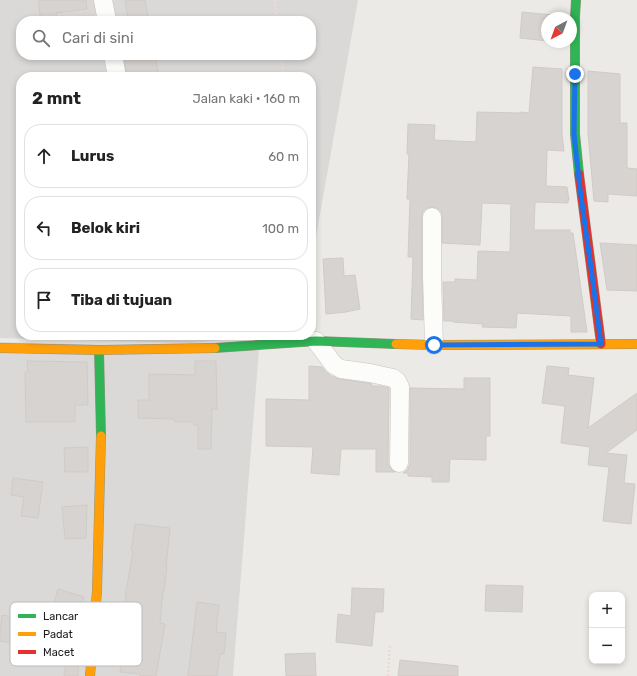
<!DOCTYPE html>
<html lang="id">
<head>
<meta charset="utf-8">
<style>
	:root { --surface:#fff; --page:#f2f2f2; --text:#222; --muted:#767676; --line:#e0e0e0 }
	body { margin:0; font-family:Rubik,sans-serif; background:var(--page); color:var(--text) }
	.controls { position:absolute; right:12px; bottom:12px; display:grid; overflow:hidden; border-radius:8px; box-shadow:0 2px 6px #0003 }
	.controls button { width:36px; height:36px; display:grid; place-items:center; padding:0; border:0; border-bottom:1px solid var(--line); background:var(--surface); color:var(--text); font:20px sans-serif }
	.compass { position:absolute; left:541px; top:12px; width:36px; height:36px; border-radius:50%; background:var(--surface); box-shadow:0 2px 6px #0003; rotate:221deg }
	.stop { position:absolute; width:12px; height:12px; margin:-9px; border:3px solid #1a73e8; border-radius:50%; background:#fff }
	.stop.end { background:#1a73e8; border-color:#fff; box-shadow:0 1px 4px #0008 }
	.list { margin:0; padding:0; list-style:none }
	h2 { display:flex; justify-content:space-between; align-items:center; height:52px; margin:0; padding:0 16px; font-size:17px }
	h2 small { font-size:13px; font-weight:400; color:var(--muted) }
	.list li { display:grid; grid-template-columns:26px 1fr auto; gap:12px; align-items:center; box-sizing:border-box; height:64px; margin:0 8px 8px; padding:0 8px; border:1px solid var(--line); border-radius:16px }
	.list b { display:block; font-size:15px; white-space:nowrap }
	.list em { font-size:13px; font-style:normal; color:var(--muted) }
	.icon { flex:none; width:22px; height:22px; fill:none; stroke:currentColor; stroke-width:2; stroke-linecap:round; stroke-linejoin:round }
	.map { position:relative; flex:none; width:637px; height:676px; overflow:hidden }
	.search { position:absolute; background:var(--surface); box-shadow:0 2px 6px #0003; left:16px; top:16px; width:300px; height:44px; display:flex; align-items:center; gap:10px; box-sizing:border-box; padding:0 14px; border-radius:16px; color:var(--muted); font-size:15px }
	.panel { position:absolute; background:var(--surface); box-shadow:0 2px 6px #0003; left:16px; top:72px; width:300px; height:268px; border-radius:16px }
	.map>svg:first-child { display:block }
	.residential { fill:#dbd9d7; fill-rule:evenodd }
	.building { fill:#d7d3d0; stroke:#d0cbc7 }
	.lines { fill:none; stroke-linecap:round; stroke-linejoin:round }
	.street-casing { stroke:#c4c4c2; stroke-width:19 }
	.fast-casing { stroke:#95967d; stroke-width:10 }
	.slow-casing { stroke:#95967d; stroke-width:10 }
	.jam-casing { stroke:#95967d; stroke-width:10 }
	.path { stroke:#ebdad8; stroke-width:2.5; stroke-dasharray:2 2; stroke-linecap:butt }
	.street { stroke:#fcfcfb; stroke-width:18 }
	.fast { stroke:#30b455; stroke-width:9 }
	.slow { stroke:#ff9f0a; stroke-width:9 }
	.jam { stroke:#e5322d; stroke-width:9 }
	.route { stroke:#1a73e8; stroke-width:5 }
	.key { fill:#fff; stroke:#bbb; stroke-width:1 }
	.key-label { font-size:11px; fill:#1d1d1d }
</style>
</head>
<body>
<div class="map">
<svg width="637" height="676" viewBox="0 0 637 676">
	<rect width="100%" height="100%" fill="#eceae6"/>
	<!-- residential -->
	<path class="residential" d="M0,0H358L311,265V77H21V335H274L190,343L0,338ZM21,21H311V55H21Z
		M0,342L259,349L233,676H0Z"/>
	<!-- building -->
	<path class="building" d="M38,0H86L87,9L56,13L57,21H41Z
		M125,0H145L149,21H128Z
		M522,12L563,16L562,18H547V41L520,38Z
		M124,55H155L159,77H127Z
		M533,67L562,69V134L564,151L547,150L546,186L567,187L569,200H568V203L535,202L534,230H570V233H573L587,332H571V316L517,313L516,328L482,327L483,324L453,322V321H444L443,282H455V279L477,280L478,251L510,252L511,204L482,203L480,245L442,243V217L441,211L437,208L432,207L427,208L423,211L422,217V277L423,320L411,319L413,257H408L410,199H407L409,154H407L408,124L435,125L434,140L476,142L477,112L521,113V112L529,113Z
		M588,71L620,74V123H627V168L637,169V196L608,194V202L594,201L588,133Z
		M600,243L637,245V291L607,290Z
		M343,258L344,276L355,275L360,309L346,312L326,314L323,259Z
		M27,361L87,362L88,405H75V422H26L25,372H28Z
		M195,361H216L217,409H212L211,449H198V425H194V422H175L174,419L138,418V400H149V374L195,375Z
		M309,366L322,367L326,372L331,376L339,379L368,383L372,384L371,386H380L389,388V389L388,463L390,468L395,472H376V449H341L339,475L311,473L313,447L266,446V399L309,400Z
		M547,366L569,368L568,375L594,378L588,428L637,393V430L606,453L627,455L624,483L635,484L631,524L603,521L609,467L589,465H588L590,447L561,443L565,406L542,403Z
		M464,378H490V436H486V460L450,459L449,482H432V477L408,476V473H403L408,469L410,463V388L464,389Z
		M88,447V472H65L64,448Z
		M13,478L43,482L38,518L21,516L24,497L11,495Z
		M87,505L86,538L65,539L62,507Z
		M135,524L170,528L166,567H167L164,591H163L160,623L165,624L156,676H140V674L120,672L123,649H128L129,643H131L135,616L124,614L126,591L133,551L131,550Z
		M486,585L523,586L522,612L485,611Z
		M352,588L384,589L383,612H375L372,646L336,642L338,614L351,616Z
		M58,589L84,597L83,604L76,627L49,619Z
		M197,602L219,605L216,632L226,633L224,654H220L217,676H188Z
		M2,615L34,620L30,646L0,641V630Z
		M69,644L80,646L78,676H64Z
		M315,653L316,676H286L285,654Z
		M400,660L458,666V676H398Z"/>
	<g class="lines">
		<defs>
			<path id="street" d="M103,0L107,21
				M113,55L117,77
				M432,217V277L434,345
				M316,341L334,365L341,369L370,373L393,378L397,381L400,387L399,463"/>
			<path id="fast" d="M576,0L575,17V134L579,174
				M215,348L316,341L396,344
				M99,350L101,436"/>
			<path id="slow" d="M396,344L434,345L637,344
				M0,348L99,350L215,348
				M90,676L97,591L101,436"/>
			<path id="jam" d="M579,174L601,344"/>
		</defs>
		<!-- street casing -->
		<use href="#street" class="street-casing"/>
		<!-- fast casing -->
		<use href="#fast" class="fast-casing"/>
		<!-- slow casing -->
		<use href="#slow" class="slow-casing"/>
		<!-- jam casing -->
		<use href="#jam" class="jam-casing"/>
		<!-- path -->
		<path class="path" d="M275,0L277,21
			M281,55L284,77
			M311,299L314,322
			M388,676L390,644"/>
		<!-- street -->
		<use href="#street" class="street"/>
		<!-- fast -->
		<use href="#fast" class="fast"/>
		<!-- slow -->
		<use href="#slow" class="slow"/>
		<!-- jam -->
		<use href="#jam" class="jam"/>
	</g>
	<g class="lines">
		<!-- route -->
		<path class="route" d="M434,345L601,344L592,275L580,189L574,134L575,74"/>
	</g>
	<!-- legend -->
	<rect x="10" y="602" width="132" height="64" rx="6" class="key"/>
	<rect x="18" y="614" width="18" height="4" fill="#30b455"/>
	<rect x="18" y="632" width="18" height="4" fill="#ff9f0a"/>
	<rect x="18" y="650" width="18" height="4" fill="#e5322d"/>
	<g class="key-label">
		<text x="43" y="620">Lancar</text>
		<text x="43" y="638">Padat</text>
		<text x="43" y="656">Macet</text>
	</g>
</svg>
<div class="controls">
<button>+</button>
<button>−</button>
</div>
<svg class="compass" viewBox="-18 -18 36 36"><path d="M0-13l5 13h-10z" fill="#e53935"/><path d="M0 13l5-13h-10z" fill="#767676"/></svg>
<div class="stop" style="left:434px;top:345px"></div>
<div class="stop end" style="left:575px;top:74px"></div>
<div class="search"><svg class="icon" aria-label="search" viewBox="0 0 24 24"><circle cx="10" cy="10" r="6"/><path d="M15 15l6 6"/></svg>Cari di sini</div>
<section class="panel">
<h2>2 mnt<small>Jalan kaki · 160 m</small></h2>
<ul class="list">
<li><svg class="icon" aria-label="ahead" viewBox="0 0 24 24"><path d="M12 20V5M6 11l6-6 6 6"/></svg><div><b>Lurus</b></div><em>60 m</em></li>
<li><svg class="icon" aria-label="left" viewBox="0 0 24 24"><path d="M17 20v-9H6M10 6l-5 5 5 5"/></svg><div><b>Belok kiri</b></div><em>100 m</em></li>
<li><svg class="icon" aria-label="arrive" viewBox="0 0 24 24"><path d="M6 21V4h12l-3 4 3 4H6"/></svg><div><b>Tiba di tujuan</b></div></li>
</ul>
</section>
</div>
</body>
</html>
